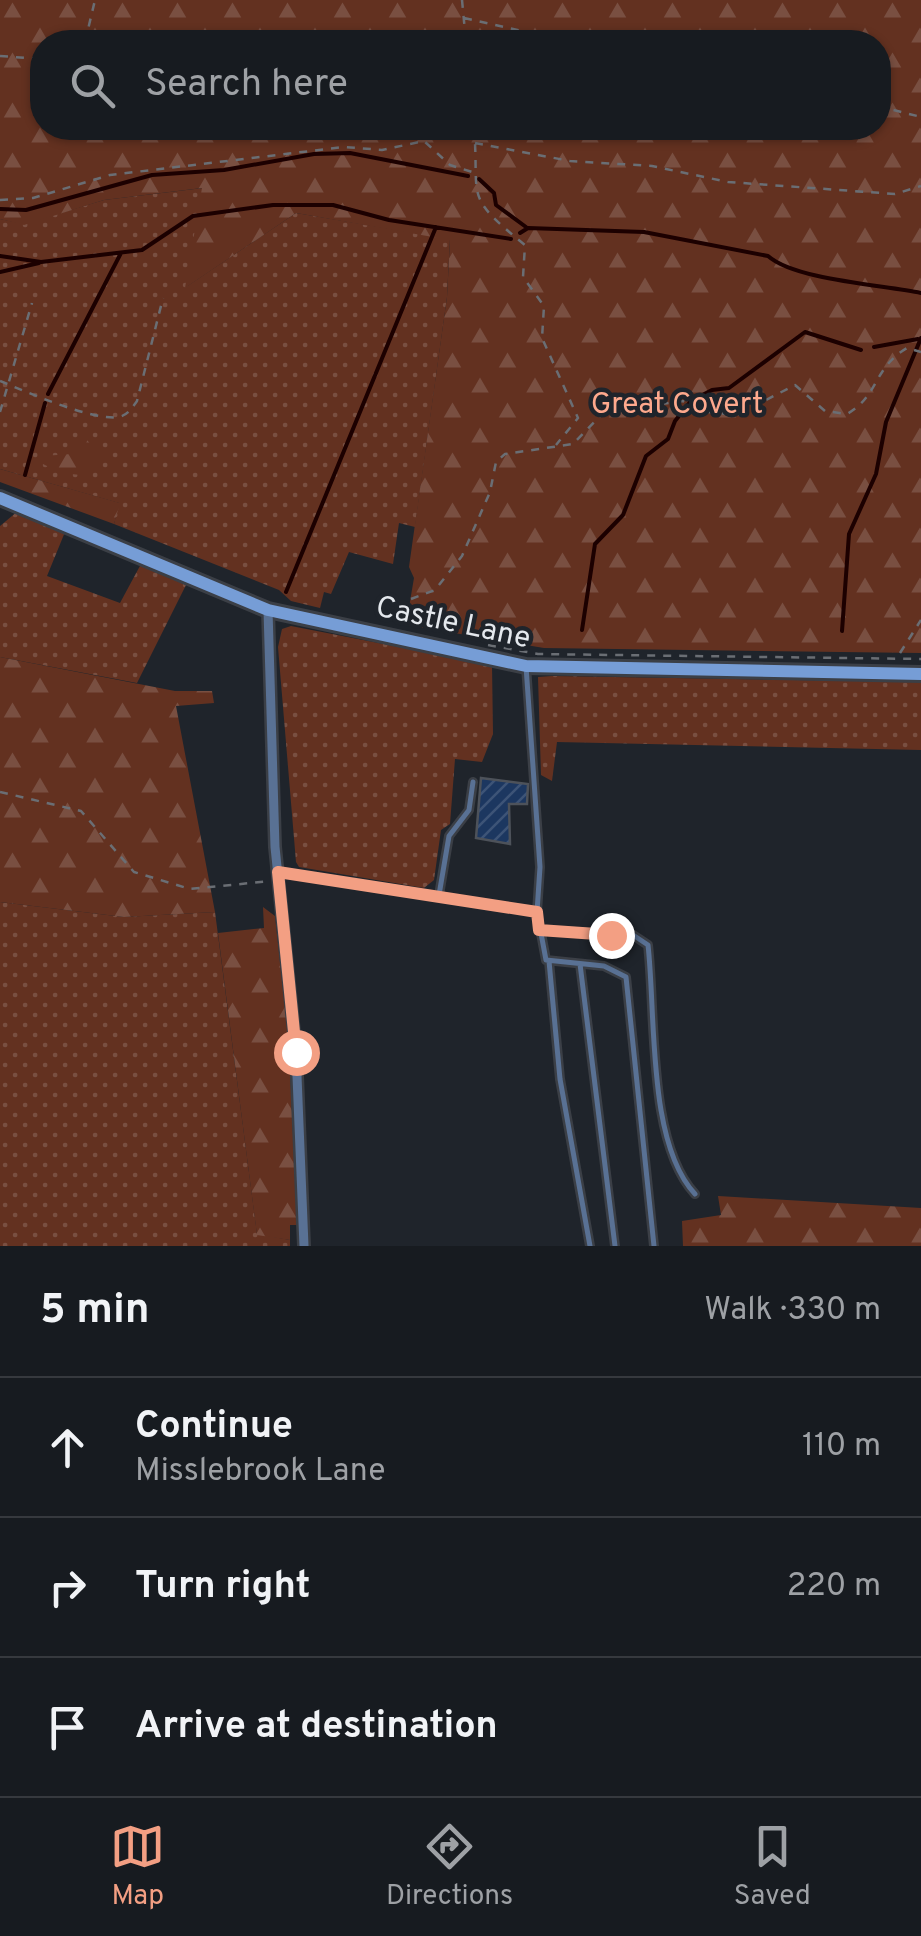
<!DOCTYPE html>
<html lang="en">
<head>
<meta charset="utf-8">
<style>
	:root { --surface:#171b20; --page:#202429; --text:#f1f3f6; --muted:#9ea1a5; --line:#36393e; --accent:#f39f83 }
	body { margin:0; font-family:Overpass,sans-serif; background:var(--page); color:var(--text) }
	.stop { position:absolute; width:30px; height:30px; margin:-22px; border:8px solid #f39f83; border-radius:50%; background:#fff }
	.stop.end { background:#f39f83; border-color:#fff; box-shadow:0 2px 10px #0008 }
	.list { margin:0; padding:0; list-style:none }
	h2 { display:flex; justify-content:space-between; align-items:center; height:130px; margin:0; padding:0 40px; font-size:42px }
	h2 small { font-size:32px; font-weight:400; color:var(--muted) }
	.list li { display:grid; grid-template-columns:65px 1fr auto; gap:30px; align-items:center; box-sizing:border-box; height:140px; padding:0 40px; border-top:2px solid var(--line) }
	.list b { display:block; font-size:38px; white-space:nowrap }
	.list p { margin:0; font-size:32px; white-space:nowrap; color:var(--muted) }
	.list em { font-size:32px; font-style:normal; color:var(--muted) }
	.icon { flex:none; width:55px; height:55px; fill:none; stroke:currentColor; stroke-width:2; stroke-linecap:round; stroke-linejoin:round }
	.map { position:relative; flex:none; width:921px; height:1246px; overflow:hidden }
	.search { position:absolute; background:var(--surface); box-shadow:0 2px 8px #0004; left:30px; right:30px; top:30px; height:110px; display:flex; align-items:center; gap:25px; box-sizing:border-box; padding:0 35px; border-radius:40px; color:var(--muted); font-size:38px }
	.sheet { height:550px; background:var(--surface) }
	nav { display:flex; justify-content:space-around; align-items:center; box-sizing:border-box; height:140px; border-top:2px solid var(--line); background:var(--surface); font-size:28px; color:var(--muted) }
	nav a { display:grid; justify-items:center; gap:5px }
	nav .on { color:var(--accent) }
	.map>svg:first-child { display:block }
	.green { fill:url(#green-dots) }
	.forest { fill:url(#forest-firs); fill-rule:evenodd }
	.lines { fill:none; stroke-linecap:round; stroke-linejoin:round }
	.stream { stroke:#1c0000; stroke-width:4 }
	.building { fill:url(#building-hatch); stroke:#4d525a; stroke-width:2.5 }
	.lane-casing { stroke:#3b3f46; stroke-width:10 }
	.street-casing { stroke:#3b3f46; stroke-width:14 }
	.secondary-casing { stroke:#3b3f46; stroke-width:18 }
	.path { stroke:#6a6e74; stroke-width:2.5; stroke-dasharray:8 8; stroke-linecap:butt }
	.lane { stroke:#597194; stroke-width:5 }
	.street { stroke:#597194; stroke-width:9 }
	.secondary { stroke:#769dd6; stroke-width:12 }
	.route { stroke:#f39f83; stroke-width:12 }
	.labels { text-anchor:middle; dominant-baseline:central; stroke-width:9; stroke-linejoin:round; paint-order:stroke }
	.park-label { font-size:30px; fill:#fea98d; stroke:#1f242b }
	.street-label { font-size:30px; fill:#e4e8ed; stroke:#1f242b }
</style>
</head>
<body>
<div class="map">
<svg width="921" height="1246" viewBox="0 0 921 1246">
	<defs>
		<pattern id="green-dots" width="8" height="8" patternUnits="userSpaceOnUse" patternTransform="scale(2.5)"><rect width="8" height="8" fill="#633120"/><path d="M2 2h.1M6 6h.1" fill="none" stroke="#794f41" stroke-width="1.8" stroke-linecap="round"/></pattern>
		<pattern id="forest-firs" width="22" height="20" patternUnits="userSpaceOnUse" patternTransform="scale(2.5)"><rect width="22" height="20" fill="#633120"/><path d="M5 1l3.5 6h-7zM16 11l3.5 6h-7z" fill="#794f41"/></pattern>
		<pattern id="building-hatch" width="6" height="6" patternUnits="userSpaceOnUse" patternTransform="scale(2.5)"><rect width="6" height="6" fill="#1c3760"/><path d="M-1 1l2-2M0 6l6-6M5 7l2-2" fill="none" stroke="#3d5477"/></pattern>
	</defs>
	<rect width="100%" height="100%" fill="#1f242b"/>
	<!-- green -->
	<path class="green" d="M203,188L186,287L296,213L450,239L447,297L415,527L399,523L393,564L349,552L331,594L324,592L320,608L291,601L279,590L114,524L119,503L0,469V219L24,224L104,200Z
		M18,511L65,532L47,576L120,603L141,564L186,585L137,683L0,657V526Z
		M291,626L492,665L493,734L482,762L455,759L450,824L441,830L434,880L424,888L299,867L296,862L278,647L282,629Z
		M552,676L921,682V750L557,742L552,781L541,775L538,677Z
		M0,902L124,917L215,912L257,1234L290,1240V1246H0Z"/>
	<!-- forest -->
	<path class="forest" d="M0,0H921V653L544,648L406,625L414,578L409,567L447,297L450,240L296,213L185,288L202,188L104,200L24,225L0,219ZM42,42H878V128H42Z
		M87,440L101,457L91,476L61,473L43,464V456L71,454L78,441Z
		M0,469L120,503L114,524L0,482Z
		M0,657L175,691H212L214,703L176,706L215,912L124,917L0,902Z
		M263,907L275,916L289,1045L297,1225H290V1240L257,1235L218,933L264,928Z
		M718,1196L921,1208V1246H683L682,1221L721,1215Z"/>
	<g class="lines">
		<!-- stream -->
		<path class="stream" d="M479,179L494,193L496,205L526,227
			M0,209L26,210L152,175L224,170L314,154L350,153L468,176
			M520,233L528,228L644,232L768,256C795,280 883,285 921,293
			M0,256L41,262L142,250L193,216L273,205H333L389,220L511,239
			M0,272L39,263
			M874,347L918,339
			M48,394L121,253
			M25,475L45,403
			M286,592L436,227
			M582,630L595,544L623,515L646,456L668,439L675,421L691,401L712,390L729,388L805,332L861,350
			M842,631L849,534L876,474L886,422L921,338"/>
	</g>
	<!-- building -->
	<path class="building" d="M481,778L528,784L527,804H509L510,844L476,838Z"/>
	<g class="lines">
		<defs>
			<path id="lane" d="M526,666L540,867L537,912
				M278,872L537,912L546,960L604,966L626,977L654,1246
				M439,895L449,836L469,810L473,782
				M539,930L633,935L648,945C656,1014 647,1143 695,1194
				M549,961L560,1079L590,1246
				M580,964L615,1246"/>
			<path id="street" d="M268,610L275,847L296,1052L304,1246"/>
			<path id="secondary" d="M0,498L268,610L526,666L921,674"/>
		</defs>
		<!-- lane casing -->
		<use href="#lane" class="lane-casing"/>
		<!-- street casing -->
		<use href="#street" class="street-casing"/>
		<!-- secondary casing -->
		<use href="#secondary" class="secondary-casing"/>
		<!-- path -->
		<path class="path" d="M462,0L466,42
			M464,18L571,42
			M85,42L95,0
			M0,56L42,59
			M878,106L921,117
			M474,128C480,200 462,194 525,245L523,277L544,306L542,338L578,418L556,445
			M475,143L570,161L652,166L728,182L895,194L921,186
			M0,200L33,198L110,175L344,147L382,150L424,141L450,165L472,172
			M0,381C27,392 92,421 119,417C128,415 132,408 137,401L163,298
			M0,412L32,303
			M411,599L435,590L462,556L490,492L496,462L505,454L573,444L604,412L683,401L708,412L737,415L795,385L825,411L847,414C879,396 873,368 907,348L921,352
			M488,645L538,654L921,659
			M900,653L921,620
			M0,792L81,811L134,872L190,889L271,881"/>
		<!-- lane -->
		<use href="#lane" class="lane"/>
		<!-- street -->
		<use href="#street" class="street"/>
		<!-- secondary -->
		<use href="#secondary" class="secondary"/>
	</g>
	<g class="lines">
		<!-- route -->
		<path class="route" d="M296,1052L278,872L537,912L539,930L611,935"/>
	</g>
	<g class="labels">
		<!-- park labels -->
		<g class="park-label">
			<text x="677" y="405">Great Covert</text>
		</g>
		<!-- street labels -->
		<g class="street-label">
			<text transform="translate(453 624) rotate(12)">Castle Lane</text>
		</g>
	</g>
</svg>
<div class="stop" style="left:296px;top:1052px"></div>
<div class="stop end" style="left:611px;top:935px"></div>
<div class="search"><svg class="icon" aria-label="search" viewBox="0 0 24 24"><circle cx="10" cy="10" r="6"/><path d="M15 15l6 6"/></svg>Search here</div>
</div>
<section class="sheet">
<h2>5 min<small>Walk · 330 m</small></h2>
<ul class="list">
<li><svg class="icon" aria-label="ahead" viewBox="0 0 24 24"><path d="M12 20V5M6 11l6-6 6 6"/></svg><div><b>Continue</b><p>Misslebrook Lane</p></div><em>110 m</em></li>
<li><svg class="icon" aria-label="right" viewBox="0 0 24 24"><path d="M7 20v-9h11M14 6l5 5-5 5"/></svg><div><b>Turn right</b></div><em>220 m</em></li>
<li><svg class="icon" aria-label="arrive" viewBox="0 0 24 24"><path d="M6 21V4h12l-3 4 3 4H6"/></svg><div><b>Arrive at destination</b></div></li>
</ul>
</section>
<nav>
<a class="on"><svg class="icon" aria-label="map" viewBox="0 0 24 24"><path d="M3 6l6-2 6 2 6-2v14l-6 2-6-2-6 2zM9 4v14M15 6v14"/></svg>Map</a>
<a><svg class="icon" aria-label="directions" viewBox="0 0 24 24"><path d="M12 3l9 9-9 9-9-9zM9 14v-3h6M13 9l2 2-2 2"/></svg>Directions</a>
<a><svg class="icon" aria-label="saved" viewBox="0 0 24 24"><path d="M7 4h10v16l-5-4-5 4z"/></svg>Saved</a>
</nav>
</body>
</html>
